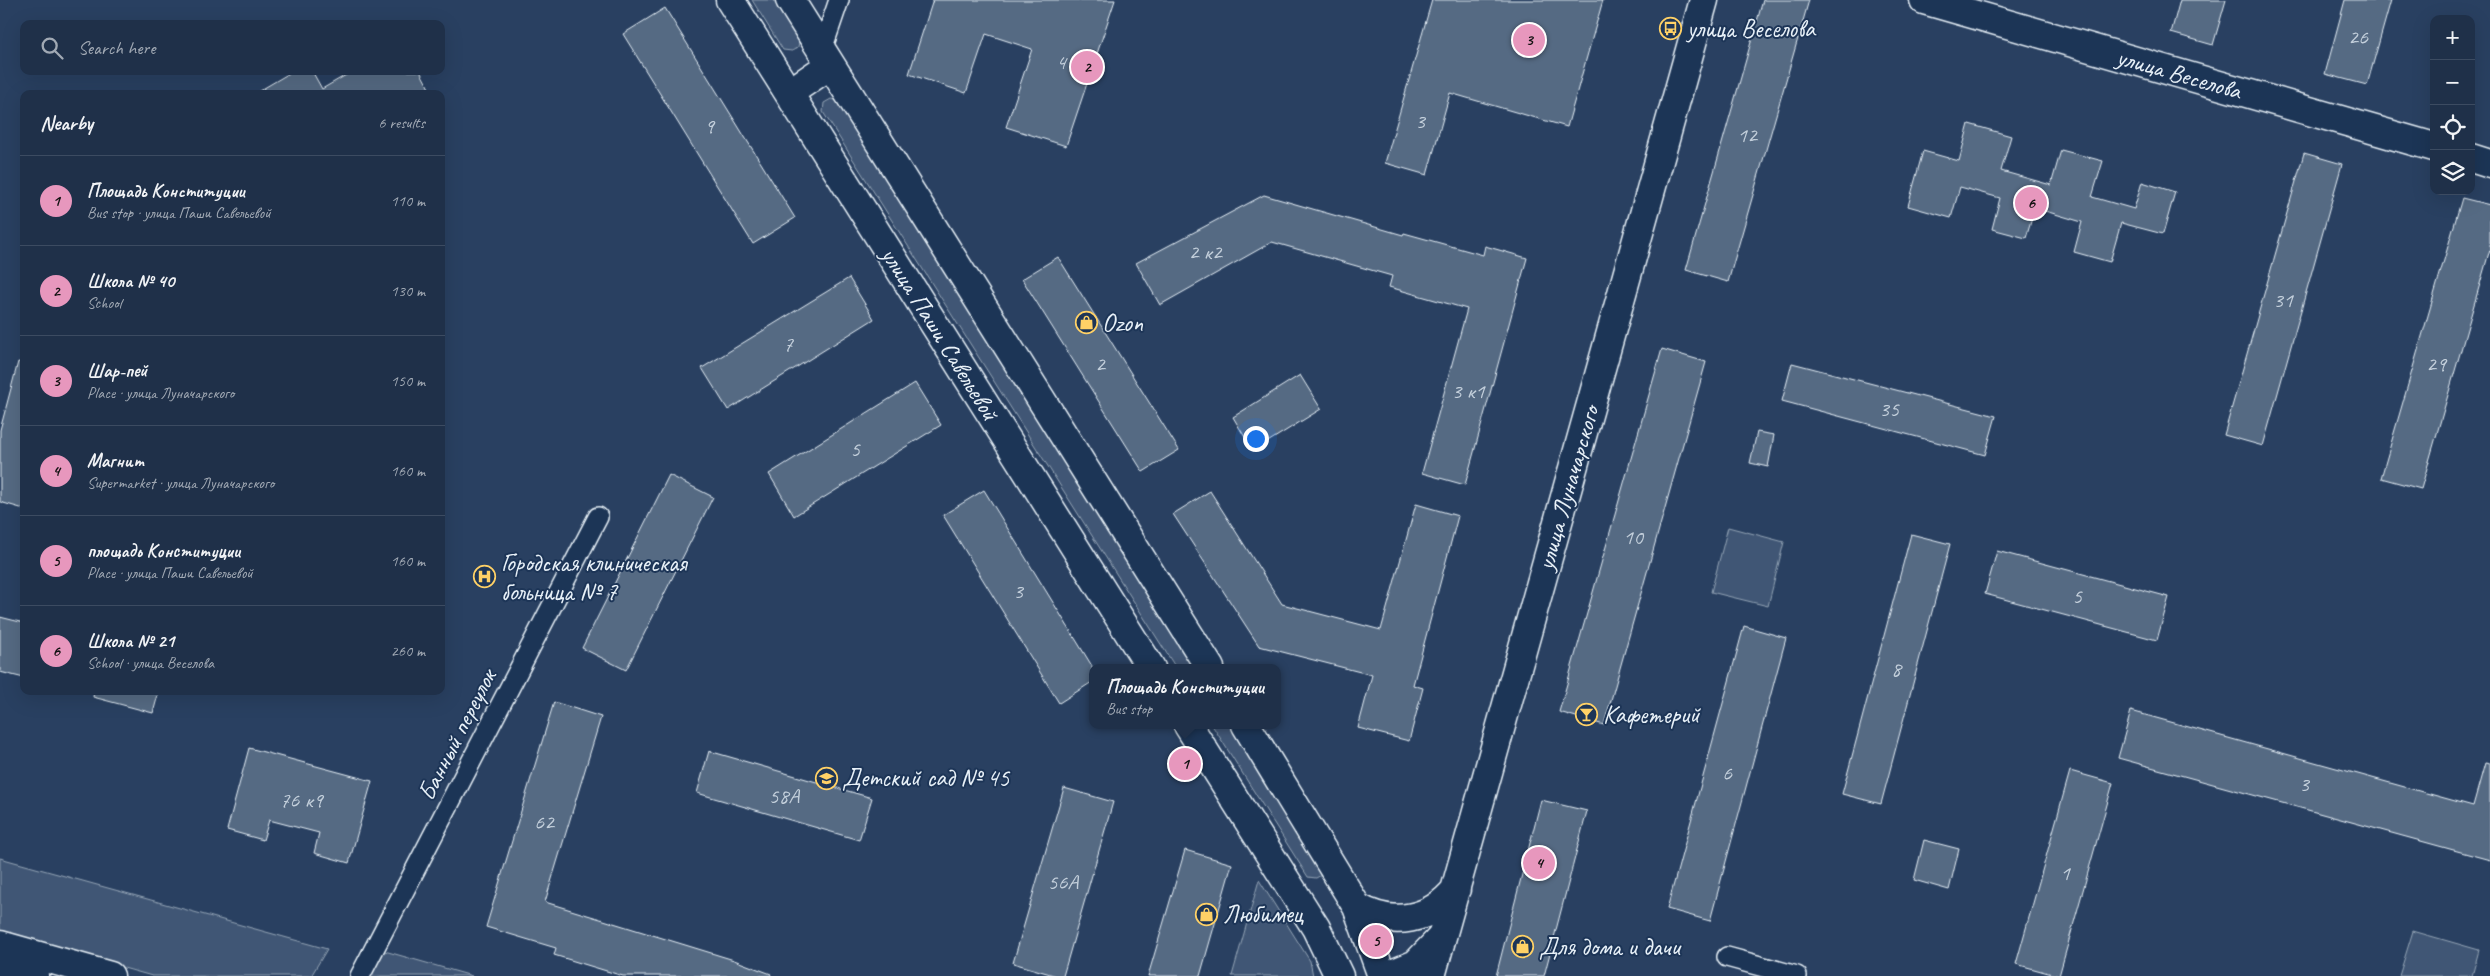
<!DOCTYPE html>
<html lang="en">
<head>
<meta charset="utf-8">
<style>
	:root { --surface:#1f3049; --page:#2c3c53; --text:#f1f3f6; --muted:#a1a9b4; --line:#3c4b61; --accent:#e797bd }
	body { margin:0; font-family:Caveat,sans-serif; background:var(--page); color:var(--text) }
	.controls { position:absolute; right:15px; top:15px; display:grid; overflow:hidden; border-radius:10px; box-shadow:0 5px 20px #0002 }
	.controls button { width:45px; height:45px; display:grid; place-items:center; padding:0; border:0; border-bottom:1px solid var(--line); background:var(--surface); color:var(--text); font:25px sans-serif }
	.you { position:absolute; left:1255px; top:438px; width:18px; height:18px; margin:-12px; border:4px solid #fff; border-radius:50%; background:#1a73e8; box-shadow:0 0 0 8px #1a73e833 }
	.badge { display:grid; place-items:center; width:32px; height:32px; border-radius:50%; background:var(--accent); color:#111; font-size:16px; font-weight:700 }
	.pin { position:absolute; translate:-50% -50%; border:2px solid #fff; box-shadow:0 1px 5px #0006 }
	.popup { position:absolute; left:1089px; top:664px; width:192px; height:65px; box-sizing:border-box; display:grid; place-content:center; border-radius:10px; background:var(--surface); filter:drop-shadow(0 1px 4px #0005); font-size:16px; white-space:nowrap; color:var(--muted) }
	.popup b { font-size:19px; color:var(--text) }
	.popup::after { content:''; position:absolute; left:50%; top:100%; margin-left:-10px; border:10px solid transparent; border-top-color:var(--surface) }
	.list { margin:0; padding:0; list-style:none }
	h2 { display:flex; justify-content:space-between; align-items:center; height:65px; margin:0; padding:0 20px; font-size:21px }
	h2 small { font-size:16px; font-weight:400; color:var(--muted) }
	.list li { display:grid; grid-template-columns:32px 1fr auto; gap:15px; align-items:center; box-sizing:border-box; height:90px; padding:0 20px; border-top:1px solid var(--line) }
	.list b { display:block; font-size:19px; white-space:nowrap }
	.list p { margin:0; font-size:16px; white-space:nowrap; color:var(--muted) }
	.list em { font-size:16px; font-style:normal; color:var(--muted) }
	.icon { flex:none; width:28px; height:28px; fill:none; stroke:currentColor; stroke-width:2; stroke-linecap:round; stroke-linejoin:round }
	.map { position:relative; flex:none; width:2490px; height:976px; overflow:hidden }
	.search { position:absolute; background:var(--surface); box-shadow:0 5px 20px #0002; left:20px; top:20px; width:425px; height:55px; display:flex; align-items:center; gap:12px; box-sizing:border-box; padding:0 18px; border-radius:10px; color:var(--muted); font-size:19px }
	.panel { position:absolute; background:var(--surface); box-shadow:0 5px 20px #0002; left:20px; top:90px; width:425px; height:605px; border-radius:10px }
	.map>svg:first-child { display:block }
	.green { fill:#415774; stroke:#94a4b6 }
	.building { fill:#556a83; stroke:#e8f1f8 }
	.lines { fill:none; stroke-linecap:round; stroke-linejoin:round }
	.street-casing { stroke:#e8f1f8; stroke-width:22 }
	.secondary-casing { stroke:#e8f1f8; stroke-width:31 }
	.primary-casing { stroke:#e8f1f8; stroke-width:31 }
	.street { stroke:#1d3557; stroke-width:19 }
	.secondary { stroke:#1d3557; stroke-width:28 }
	.primary { stroke:#1d3557; stroke-width:28 }
	.labels { text-anchor:middle; dominant-baseline:central; stroke-width:4; stroke-linejoin:round; paint-order:stroke }
	.number-label { font-size:22px; fill:#c3cfdb }
	.poi-label { font-size:25px; fill:#e8f1f8; stroke:#1d3557; text-anchor:start }
	.street-label { font-size:25px; fill:#e8f1f8; stroke:#1d3557 }
</style>
</head>
<body>
<div class="map">
<svg width="2490" height="976" viewBox="0 0 2490 976">
	<rect width="100%" height="100%" fill="#294061"/>
	<filter id="ink" filterUnits="userSpaceOnUse"><feTurbulence type="fractalNoise" baseFrequency=".02" numOctaves="2"/><feDisplacementMap in="SourceGraphic" scale="10" xChannelSelector="R" yChannelSelector="G"/><feConvolveMatrix kernelMatrix="1 2 1 2 8 2 1 2 1" color-interpolation-filters="sRGB"/></filter>
	<g filter="url(#ink)">
		<!-- green -->
		<path class="green" d="M752,0H776L800,38L798,47L792,51L783,50Z
			M831,99L840,101L1199,668H1176L823,112L824,103Z
			M1728,527L1784,542L1768,606L1711,592Z
			M1212,725H1235L1323,874L1316,878L1308,877Z
			M0,858L327,949L311,976H152L0,933Z
			M1259,880L1310,961L1313,976H1232Z
			M2413,931L2479,950L2472,976H2399Z
			M381,950L472,976H369Z"/>
		<!-- building -->
		<path class="building" d="M933,0H1115L1066,146L1006,127L1032,49L986,34L966,93L909,74Z
			M1432,0H1603L1567,127L1450,93L1427,175L1385,163Z
			M1763,0H1809L1728,282L1686,270Z
			M2180,0H2226L2213,45L2171,33Z
			M2345,0H2391L2367,85L2325,74Z
			M665,8L795,218L753,244L623,34Z
			M293,71H312L322,89L353,71H420L432,94H254Z
			M1969,124L2011,136L2001,171L2051,185L2061,150L2103,161L2092,197L2134,209L2142,182L2175,192L2163,234L2121,223L2110,262L2074,252L2082,222L2035,208L2026,238L1992,229L2000,198L1960,187L1951,218L1908,206L1923,151L1959,161Z
			M2304,153L2342,164L2263,446L2224,435Z
			M1264,195L1403,235L1404,233L1483,255L1485,246L1527,258L1465,485L1422,473L1467,309L1389,287L1392,276L1272,242L1160,305L1136,263Z
			M2462,198L2490,205V249L2421,489L2381,478Z
			M1058,257L1179,450L1143,472L1022,279Z
			M849,278L874,319L728,410L702,368Z
			M1662,349L1706,362L1604,725L1559,712Z
			M18,362L24,363V509L0,502V430Z
			M1792,363L1996,416L1985,455L1782,401Z
			M1300,375L1321,409L1253,451L1233,417Z
			M915,383L941,425L794,516L769,474Z
			M1757,432L1774,435L1768,467L1750,463Z
			M669,475L713,497L626,670L582,648Z
			M984,490L1092,666V682L1059,703L943,515Z
			M1210,491L1282,604L1381,630L1416,504L1458,516L1413,685L1423,688L1409,741L1358,728L1372,675L1259,646L1173,514Z
			M1911,534L1950,544L1881,804L1842,794Z
			M1997,551L2169,597L2157,640L1985,594Z
			M0,617L24,623V678L0,672Z
			M1744,626L1786,638L1710,921L1667,909Z
			M94,691H159L153,713L93,697Z
			M554,702L601,717L545,902L734,960L771,974L770,976H623L554,955L556,948L486,927Z
			M2131,711L2473,806L2485,763L2490,764V860L2118,758Z
			M249,748L372,781L349,863L314,853L319,833L269,820L263,840L227,830Z
			M709,751L872,798L859,840L697,793Z
			M2070,771L2113,783L2059,976L2016,964Z
			M1064,788L1113,802L1063,976H1057L1013,963Z
			M1541,800L1587,811L1544,976H1496Z
			M1924,840L1959,849L1949,890L1914,880Z
			M1185,850L1232,864L1200,976H1148Z"/>
		<g class="lines">
			<defs>
				<path id="street" d="M822,50L839,0
					M1727,957L1797,976
					M360,976L598,517"/>
				<path id="secondary" d="M730,0L1151,668
					M790,0L1210,668
					M1924,0L2434,147
					M789,93L830,65
					M2471,158L2490,164
					M1188,725L1316,928L1339,976
					M1246,725L1357,907L1382,976
					M1357,907C1393,928 1431,920 1456,889
					M1387,976L1416,964L1440,939
					M1431,976L1704,0"/>
				<path id="primary" d="M0,945L110,976
					M0,966L34,976"/>
			</defs>
			<!-- street casing -->
			<use href="#street" class="street-casing"/>
			<!-- secondary casing -->
			<use href="#secondary" class="secondary-casing"/>
			<!-- primary casing -->
			<use href="#primary" class="primary-casing"/>
			<!-- street -->
			<use href="#street" class="street"/>
			<!-- secondary -->
			<use href="#secondary" class="secondary"/>
			<!-- primary -->
			<use href="#primary" class="primary"/>
		</g>
	</g>
	<!-- icons -->
	<defs>
		<symbol id="bus-ring" viewBox="-11 -11 22 22"><circle r="9.5" fill="#1d3557" stroke="#ffd166" stroke-width="1.5"/><path d="M-5-6H5V4H4V6H2V4H-2V6H-4V4H-5ZM-3.5-4V0h7V-4ZM-3.5 1.2v1.5H-2V1.2ZM2 1.2v1.5H3.5V1.2Z" fill="#ffd166"/></symbol>
		<symbol id="shop-ring" viewBox="-11 -11 22 22"><circle r="9.5" fill="#1d3557" stroke="#ffd166" stroke-width="1.5"/><path d="M-5-2.5h2.3a2.7 3.5 0 0 1 5.4 0H5L5.5 6h-11ZM-1.5-2.5h3a1.5 2.3 0 0 0-3 0Z" fill="#ffd166"/></symbol>
		<symbol id="hospital-ring" viewBox="-11 -11 22 22"><circle r="9.5" fill="#1d3557" stroke="#ffd166" stroke-width="1.5"/><path d="M-5-5h3v3.5h4V-5h3V5h-3V1.5h-4V5h-3Z" fill="#ffd166"/></symbol>
		<symbol id="bar-ring" viewBox="-11 -11 22 22"><circle r="9.5" fill="#1d3557" stroke="#ffd166" stroke-width="1.5"/><path d="M-6-5H6L.8 .8V4.5H3.5V6h-7V4.5H-.8V.8Z" fill="#ffd166"/></symbol>
		<symbol id="school-ring" viewBox="-11 -11 22 22"><circle r="9.5" fill="#1d3557" stroke="#ffd166" stroke-width="1.5"/><path d="M0-5L7-2L0 1L-7-2ZM-4 1L0 2.5L4 1V4Q0 6-4 4Z" fill="#ffd166"/></symbol>
	</defs>
	<g fill-rule="evenodd">
		<use href="#bus-ring" x="1658" y="16" width="25" height="25"/>
		<use href="#shop-ring" x="1074" y="310" width="25" height="25"/>
		<use href="#hospital-ring" x="472" y="564" width="25" height="25"/>
		<use href="#bar-ring" x="1574" y="702" width="25" height="25"/>
		<use href="#school-ring" x="814" y="766" width="25" height="25"/>
		<use href="#shop-ring" x="1194" y="902" width="25" height="25"/>
		<use href="#shop-ring" x="1510" y="934" width="25" height="25"/>
	</g>
	<g class="labels">
		<!-- number labels -->
		<g class="number-label">
			<text x="2358" y="37">26</text>
			<text x="1061" y="62">4</text>
			<text x="1420" y="121">3</text>
			<text x="709" y="126">9</text>
			<text x="1747" y="135">12</text>
			<text x="1205" y="252">2 к2</text>
			<text x="2283" y="300">31</text>
			<text x="788" y="344">7</text>
			<text x="1100" y="364">2</text>
			<text x="2436" y="364">29</text>
			<text x="1468" y="391">3 к1</text>
			<text x="1889" y="409">35</text>
			<text x="855" y="449">5</text>
			<text x="1633" y="537">10</text>
			<text x="1018" y="591">3</text>
			<text x="2077" y="596">5</text>
			<text x="1896" y="669">8</text>
			<text x="1727" y="773">6</text>
			<text x="2304" y="784">3</text>
			<text x="784" y="796">58А</text>
			<text x="301" y="800">76 к9</text>
			<text x="544" y="822">62</text>
			<text x="2065" y="873">1</text>
			<text x="1063" y="882">56А</text>
		</g>
		<!-- poi labels -->
		<g class="poi-label">
			<text x="1687" y="29">улица Веселова</text>
			<text x="1102" y="323">Ozon</text>
			<text x="501" y="563">Городская клиническая<tspan x="501" dy="29">больница № 7</tspan></text>
			<text x="1603" y="715">Кафетерий</text>
			<text x="842" y="778">Детский сад № 45</text>
			<text x="1223" y="914">Любимец</text>
			<text x="1539" y="947">Для дома и дачи</text>
		</g>
		<!-- street labels -->
		<g class="street-label">
			<text transform="translate(2179 74) rotate(16)">улица Веселова</text>
			<text transform="translate(940 334) rotate(58)">улица Паши Савельевой</text>
			<text transform="translate(1568 488) rotate(-74)">улица Луначарского</text>
			<text transform="translate(457 735) rotate(-63)">Банный переулок</text>
		</g>
	</g>
</svg>
<div class="controls">
<button>+</button>
<button>−</button>
<button><svg class="icon" aria-label="locate" viewBox="0 0 24 24"><circle cx="12" cy="12" r="6"/><path d="M12 2v4M12 18v4M2 12h4M18 12h4"/></svg></button>
<button><svg class="icon" aria-label="layers" viewBox="0 0 24 24"><path d="M12 4l9 5-9 5-9-5zM3 14l9 5 9-5"/></svg></button>
</div>
<div class="you"></div>
<div class="pin badge" style="left:1185px;top:764px">1</div>
<div class="popup"><b>Площадь Конституции</b>Bus stop</div>
<div class="pin badge" style="left:1087px;top:67px">2</div>
<div class="pin badge" style="left:1529px;top:40px">3</div>
<div class="pin badge" style="left:1539px;top:863px">4</div>
<div class="pin badge" style="left:1376px;top:941px">5</div>
<div class="pin badge" style="left:2031px;top:203px">6</div>
<div class="search"><svg class="icon" aria-label="search" viewBox="0 0 24 24"><circle cx="10" cy="10" r="6"/><path d="M15 15l6 6"/></svg>Search here</div>
<section class="panel">
<h2>Nearby<small>6 results</small></h2>
<ul class="list">
<li><span class="badge">1</span><div><b>Площадь Конституции</b><p>Bus stop · улица Паши Савельевой</p></div><em>110 m</em></li>
<li><span class="badge">2</span><div><b>Школа № 40</b><p>School</p></div><em>130 m</em></li>
<li><span class="badge">3</span><div><b>Шар-пей</b><p>Place · улица Луначарского</p></div><em>150 m</em></li>
<li><span class="badge">4</span><div><b>Магнит</b><p>Supermarket · улица Луначарского</p></div><em>160 m</em></li>
<li><span class="badge">5</span><div><b>площадь Конституции</b><p>Place · улица Паши Савельевой</p></div><em>160 m</em></li>
<li><span class="badge">6</span><div><b>Школа № 21</b><p>School · улица Веселова</p></div><em>260 m</em></li>
</ul>
</section>
</div>
</body>
</html>
